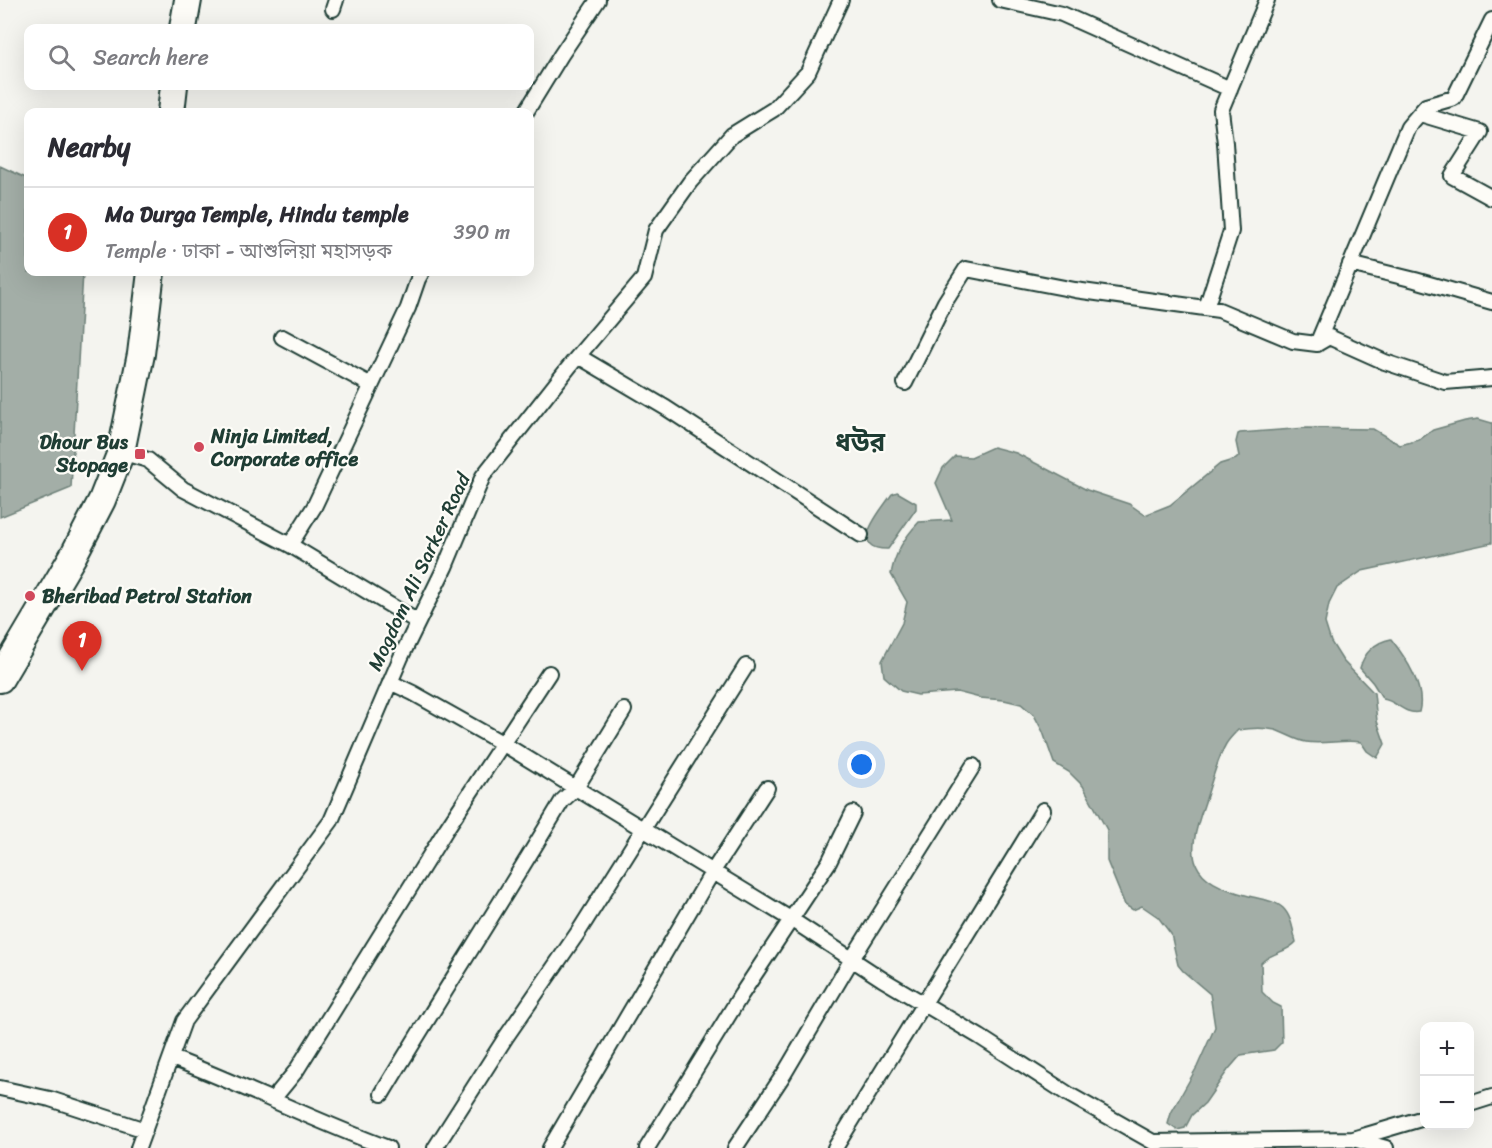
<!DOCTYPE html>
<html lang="en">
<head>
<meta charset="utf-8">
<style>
	:root { --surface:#fff; --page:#f7f7f7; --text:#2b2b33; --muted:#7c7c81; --line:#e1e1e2; --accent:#d93025 }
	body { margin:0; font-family:Sriracha,"Noto Sans Bengali",sans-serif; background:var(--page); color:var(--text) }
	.controls { position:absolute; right:18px; bottom:18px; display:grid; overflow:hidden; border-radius:12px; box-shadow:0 6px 24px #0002 }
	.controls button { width:54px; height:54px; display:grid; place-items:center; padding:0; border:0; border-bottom:2px solid var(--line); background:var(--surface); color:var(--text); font:30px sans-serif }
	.you { position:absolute; left:862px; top:765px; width:21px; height:21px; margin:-15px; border:4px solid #fff; border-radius:50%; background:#1a73e8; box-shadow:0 0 0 9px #1a73e833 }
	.badge { display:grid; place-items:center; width:39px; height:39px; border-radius:50%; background:var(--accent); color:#fff; font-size:20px; font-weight:700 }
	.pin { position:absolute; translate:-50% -50px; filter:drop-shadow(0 2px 3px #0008) }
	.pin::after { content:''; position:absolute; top:32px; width:21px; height:18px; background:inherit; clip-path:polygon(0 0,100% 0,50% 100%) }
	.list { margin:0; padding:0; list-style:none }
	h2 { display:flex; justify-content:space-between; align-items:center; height:78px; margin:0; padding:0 24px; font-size:26px }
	h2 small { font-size:20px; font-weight:400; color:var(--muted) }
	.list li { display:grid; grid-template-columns:39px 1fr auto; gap:18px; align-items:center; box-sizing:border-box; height:90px; padding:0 24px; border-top:2px solid var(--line) }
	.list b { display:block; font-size:22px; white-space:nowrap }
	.list p { margin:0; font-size:20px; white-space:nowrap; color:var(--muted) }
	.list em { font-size:20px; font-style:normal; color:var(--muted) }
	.icon { flex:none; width:33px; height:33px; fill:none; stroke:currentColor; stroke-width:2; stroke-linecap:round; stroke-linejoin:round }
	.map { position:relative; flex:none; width:1492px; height:1148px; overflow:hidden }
	.search { position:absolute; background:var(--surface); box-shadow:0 6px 24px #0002; left:24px; top:24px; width:510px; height:66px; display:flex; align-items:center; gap:15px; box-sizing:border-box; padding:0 21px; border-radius:12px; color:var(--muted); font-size:22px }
	.panel { position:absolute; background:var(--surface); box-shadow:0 6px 24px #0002; left:24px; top:108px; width:510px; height:168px; border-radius:12px }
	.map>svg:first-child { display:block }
	.water { fill:#a3aea7; stroke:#6e8179; stroke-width:1.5 }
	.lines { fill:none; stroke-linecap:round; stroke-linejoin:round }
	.street-casing { stroke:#1f3d34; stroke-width:18 }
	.highway-casing { stroke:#1f3d34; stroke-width:30 }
	.street { stroke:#fdfcf7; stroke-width:14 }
	.highway { stroke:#fdfcf7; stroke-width:26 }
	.poi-dot { fill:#d1495b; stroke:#fdfcf7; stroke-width:2 }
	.labels { text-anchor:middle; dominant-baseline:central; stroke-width:4.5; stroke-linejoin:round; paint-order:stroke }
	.poi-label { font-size:20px; font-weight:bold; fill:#1f3d34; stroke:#fdfcf7; text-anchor:start }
	.street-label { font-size:20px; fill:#1f3d34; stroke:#fdfcf7 }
	.district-label { font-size:26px; font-weight:bold; fill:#1f3d34; stroke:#fdfcf7 }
</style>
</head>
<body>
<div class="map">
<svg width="1492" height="1148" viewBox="0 0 1492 1148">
	<rect width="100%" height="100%" fill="#f4f4ef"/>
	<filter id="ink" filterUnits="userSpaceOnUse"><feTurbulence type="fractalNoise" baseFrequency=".0167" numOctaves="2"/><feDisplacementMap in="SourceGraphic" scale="12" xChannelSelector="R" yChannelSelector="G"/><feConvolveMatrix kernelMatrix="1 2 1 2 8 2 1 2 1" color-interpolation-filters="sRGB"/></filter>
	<g filter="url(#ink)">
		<!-- water -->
		<path class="water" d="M0,166L28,179V272H83L71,488L0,517Z
			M1478,419L1492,423V543L1362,571L1337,588L1329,604L1325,623L1331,642L1343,661L1374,693L1377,721L1385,744L1377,758L1367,751L1361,742C1343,739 1324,745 1306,742C1295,740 1285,733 1275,730C1262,727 1251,728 1238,730C1234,734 1229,739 1226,744C1217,759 1210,788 1204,805C1185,859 1188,880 1249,896C1259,899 1275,900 1283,908C1292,917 1293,931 1296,942C1287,953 1271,952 1261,963L1262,992L1273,1003L1281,1007L1282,1042L1274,1050L1241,1055L1228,1070L1205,1103L1192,1115L1185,1128L1177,1130L1168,1124L1171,1113L1197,1067L1215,1027L1210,994L1183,971L1178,965L1171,934L1158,917L1142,906L1133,910L1125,905L1107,861V830L1083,786L1069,772L1054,763L1043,732L1034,715L1021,704L1004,700L980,698L957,692L918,695L901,691L884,676L882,661L902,623L907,602L891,574C895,553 904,538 919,522L952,520L936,483L943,468L955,456L971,457L993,447L1016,453L1087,490L1129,504L1145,515L1170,505L1220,464L1236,459L1239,456L1236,442L1238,434L1240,433L1307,428L1373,429L1400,445L1419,440L1433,430L1465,421Z
			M897,492L916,503V509L888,549C845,550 882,509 892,494Z
			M1391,639C1406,658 1426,687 1419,712C1404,715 1397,701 1383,699L1373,683L1360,668C1364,653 1375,642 1391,639Z"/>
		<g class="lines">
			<defs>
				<path id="street" d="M1000,0L1062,14L1230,89
					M333,9L336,0
					M526,112L561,55L598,0
					M1420,114L1480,132L1452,176L1492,198
					M1350,264L1415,280L1492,302
					M1206,308L1231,231L1225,143L1221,110L1267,0
					M282,337L371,385
					M1317,344L1329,337L1385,362L1445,382L1492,378
					M578,356L666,408L861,535
					M905,383L945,302L966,269L1075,290L1219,310L1293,341L1317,344L1408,127L1426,106L1454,98L1492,20
					M121,452L148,460L183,489L290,545L314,507L408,308L418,279L422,272
					M290,545L418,622
					M390,682L413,693L502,743L792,920L882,979L980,1037L1068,1094L1153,1142L1353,1139L1424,1118
					M172,1058C245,1086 315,1121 388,1148
					M0,1088L50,1099L145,1130
					M382,1094C441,996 503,900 562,801L576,788L624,710
					M273,1099L296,1071L447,828L549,673
					M1470,1104L1492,1097
					M1353,1139L1386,1148
					M138,1148L184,1021L331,821L401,657L445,567L483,476L573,362L644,278L656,230L690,182L732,135L774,109L808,72L841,0
					M435,1148L506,1037L579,931L746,666
					M550,1148L713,871L767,788
					M647,1148L741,995L829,862L853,813
					M735,1148L784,1074L852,959L973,766
					M835,1148L1043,810"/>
				<path id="highway" d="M183,28L188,0
					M171,112L174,86
					M0,679L73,556L102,500L121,452L141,354L151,272"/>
			</defs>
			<!-- street casing -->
			<use href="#street" class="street-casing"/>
			<!-- highway casing -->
			<use href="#highway" class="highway-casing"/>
			<!-- street -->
			<use href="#street" class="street"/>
			<!-- highway -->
			<use href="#highway" class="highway"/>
		</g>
	</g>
	<!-- markers -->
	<g class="poi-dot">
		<circle cx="199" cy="447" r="6"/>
		<rect x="134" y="448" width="12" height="12" rx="3"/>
		<circle cx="30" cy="596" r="6"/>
	</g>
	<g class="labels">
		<!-- poi labels -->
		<g class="poi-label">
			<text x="211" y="436">Ninja Limited,<tspan x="211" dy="23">Corporate office</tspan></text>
			<text x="128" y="442" text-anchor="end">Dhour Bus<tspan x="128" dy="23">Stopage</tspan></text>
			<text x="42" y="596">Bheribad Petrol Station</text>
		</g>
		<!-- street labels -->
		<g class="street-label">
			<text transform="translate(419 572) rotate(-65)">Mogdom Ali Sarker Road</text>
		</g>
		<!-- district labels -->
		<g class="district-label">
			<text x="860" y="442">ধউর</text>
		</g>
	</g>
</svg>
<div class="controls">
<button>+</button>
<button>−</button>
</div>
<div class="you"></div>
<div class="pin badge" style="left:82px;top:671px">1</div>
<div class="search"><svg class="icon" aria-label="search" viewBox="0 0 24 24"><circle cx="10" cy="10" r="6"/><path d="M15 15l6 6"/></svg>Search here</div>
<section class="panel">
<h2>Nearby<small></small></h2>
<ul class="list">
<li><span class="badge">1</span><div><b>Ma Durga Temple, Hindu temple</b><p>Temple · ঢাকা - আশুলিয়া মহাসড়ক</p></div><em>390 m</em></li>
</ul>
</section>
</div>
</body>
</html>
